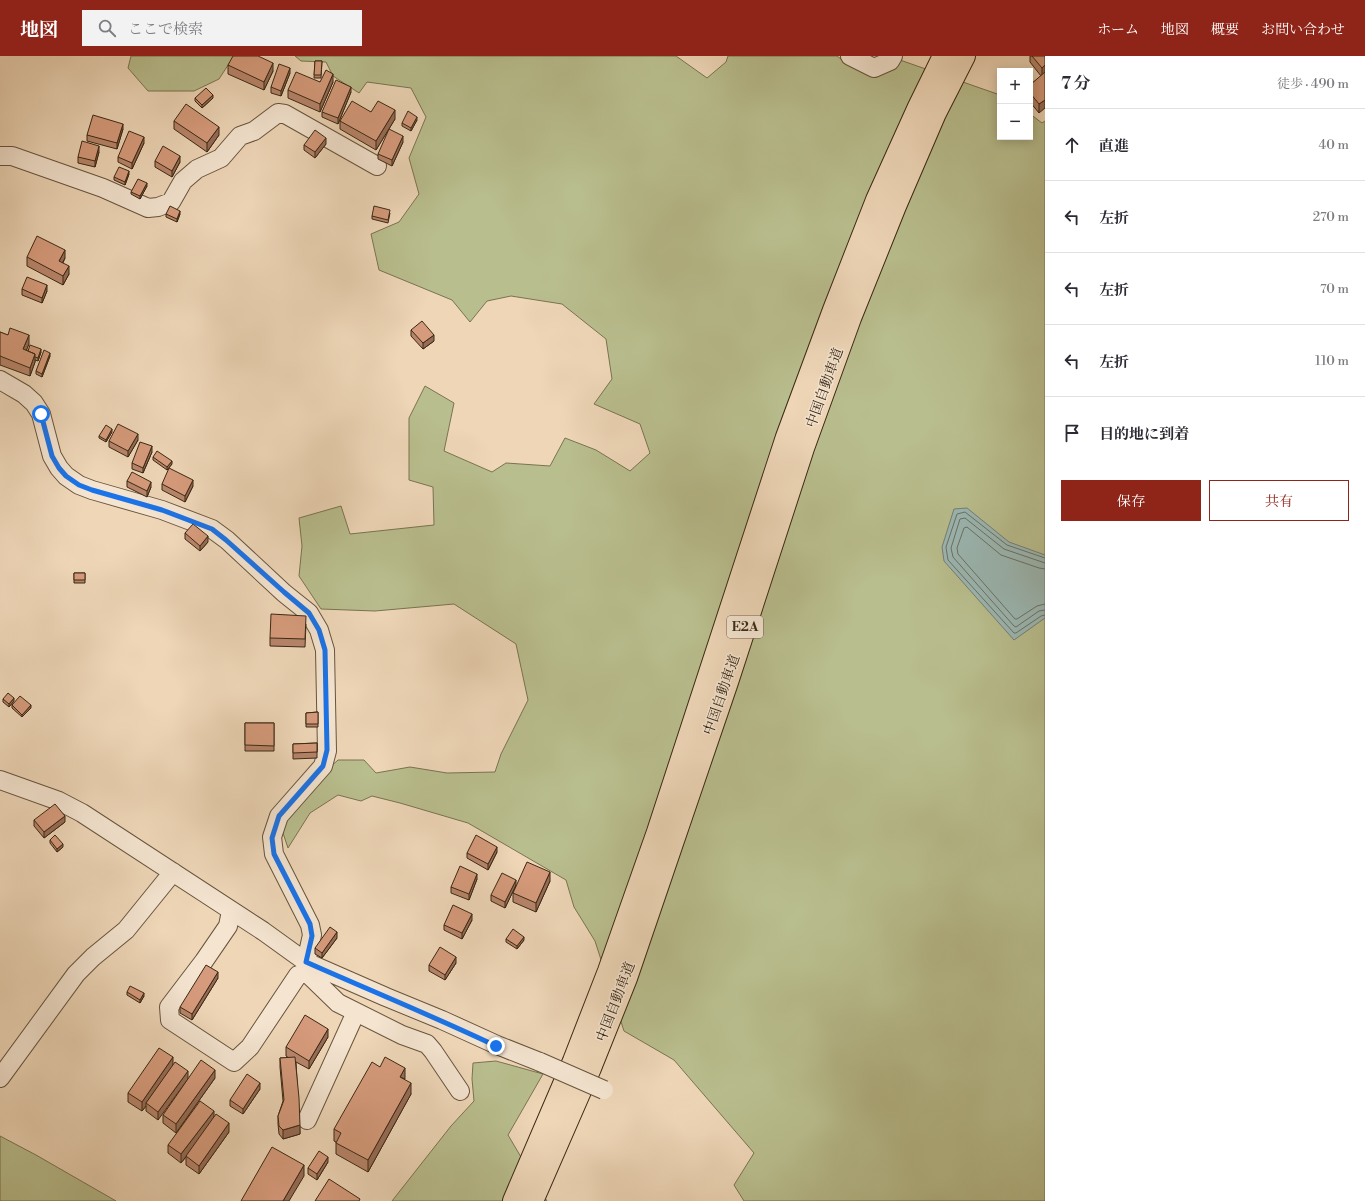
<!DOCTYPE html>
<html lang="ja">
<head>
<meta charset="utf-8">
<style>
	:root { --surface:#fff; --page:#f2f2f3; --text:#2b2b33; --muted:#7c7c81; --line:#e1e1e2; --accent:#8f2418 }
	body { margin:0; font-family:"Libre Bodoni","Noto Serif JP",serif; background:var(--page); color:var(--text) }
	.controls { position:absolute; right:12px; top:12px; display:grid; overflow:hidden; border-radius:0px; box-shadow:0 2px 10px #0003 }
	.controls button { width:36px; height:36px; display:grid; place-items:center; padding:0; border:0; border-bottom:1px solid var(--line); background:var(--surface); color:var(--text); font:20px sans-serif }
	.stop { position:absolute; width:12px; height:12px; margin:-9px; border:3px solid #1a73e8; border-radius:50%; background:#fff }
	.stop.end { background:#1a73e8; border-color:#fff; box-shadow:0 1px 4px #0008 }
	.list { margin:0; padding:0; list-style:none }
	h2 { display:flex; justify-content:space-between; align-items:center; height:52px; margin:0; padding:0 16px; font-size:17px }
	h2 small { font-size:13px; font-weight:400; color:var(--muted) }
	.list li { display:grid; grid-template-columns:26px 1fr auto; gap:12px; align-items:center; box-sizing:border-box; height:72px; padding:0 16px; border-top:1px solid var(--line) }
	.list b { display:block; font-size:15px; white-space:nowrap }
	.list em { font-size:13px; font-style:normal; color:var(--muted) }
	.actions { display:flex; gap:8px; padding:12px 16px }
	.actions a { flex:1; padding:9px 0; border:1px solid var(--accent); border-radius:0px; text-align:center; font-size:14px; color:var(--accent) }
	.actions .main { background:var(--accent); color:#fff }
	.icon { flex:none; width:22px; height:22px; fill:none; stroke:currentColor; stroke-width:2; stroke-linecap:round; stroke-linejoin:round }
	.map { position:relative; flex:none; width:1045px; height:1145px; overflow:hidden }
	header { display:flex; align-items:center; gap:24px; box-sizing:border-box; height:56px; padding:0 20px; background:var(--accent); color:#fff }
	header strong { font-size:19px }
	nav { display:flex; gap:22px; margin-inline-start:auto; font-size:14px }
	.search { width:280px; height:36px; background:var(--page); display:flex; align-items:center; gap:10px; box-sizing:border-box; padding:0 14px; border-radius:0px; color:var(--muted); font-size:15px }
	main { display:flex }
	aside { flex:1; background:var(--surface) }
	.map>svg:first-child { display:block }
	.green { fill:#b9be8e; stroke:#7a7351 }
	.water { fill:#9bb8b4; stroke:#747e74 }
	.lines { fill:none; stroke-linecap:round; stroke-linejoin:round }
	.shore { stroke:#6a7064; stroke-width:1 }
	.minor-casing { stroke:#67543d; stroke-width:20 }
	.highway-casing { stroke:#3a2814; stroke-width:24 }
	.minor { stroke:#f4e4d0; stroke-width:18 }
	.highway { stroke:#eed6b7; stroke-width:22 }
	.minor-bridge-casing { stroke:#67543d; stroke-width:20; stroke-linecap:butt }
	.minor-bridge { stroke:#f4e4d0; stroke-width:18 }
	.wall { fill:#b8856b; stroke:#3a2814 }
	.shaded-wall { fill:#966c57; stroke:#3a2814 }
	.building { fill:#d69b7c; stroke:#3a2814 }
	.route { stroke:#1a73e8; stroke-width:5 }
	.labels { text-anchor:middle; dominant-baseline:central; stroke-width:3; stroke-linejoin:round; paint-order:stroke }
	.shield { fill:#f4e4d0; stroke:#72604c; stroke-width:1 }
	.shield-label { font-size:13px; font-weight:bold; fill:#3a2814 }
	.street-label { font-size:14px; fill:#3a2814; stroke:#f4e4d0 }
</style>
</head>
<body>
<header>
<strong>地図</strong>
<div class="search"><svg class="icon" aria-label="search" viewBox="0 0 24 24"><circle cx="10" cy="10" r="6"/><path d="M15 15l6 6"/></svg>ここで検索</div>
<nav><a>ホーム</a><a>地図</a><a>概要</a><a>お問い合わせ</a></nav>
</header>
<main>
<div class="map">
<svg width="1045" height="1145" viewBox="0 0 1045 1145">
	<rect width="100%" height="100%" fill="#eed6b7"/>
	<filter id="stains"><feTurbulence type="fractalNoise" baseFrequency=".005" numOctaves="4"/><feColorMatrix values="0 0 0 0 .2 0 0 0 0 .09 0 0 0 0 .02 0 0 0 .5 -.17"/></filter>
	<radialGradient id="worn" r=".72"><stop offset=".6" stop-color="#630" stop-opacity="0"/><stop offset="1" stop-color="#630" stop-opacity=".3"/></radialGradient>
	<!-- green -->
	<path class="green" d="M131,0H234L219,23L194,35H148L128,12Z
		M295,0H676L707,22L726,6L728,0H837L845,6L900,4L1000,39V81H1030V58L1042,67L1045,65V1145H744L734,1129L754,1097L674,1004L624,975L595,885L574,851L566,824L468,767L400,747L372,740L361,745L338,739L310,757L288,792L280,768L319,721L338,704H364L376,717L410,711L447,717L495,716L501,698L528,644L516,588L454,548L375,555L321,553L299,520L302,490L299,462L341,450L350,478L434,469L433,431L409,424V362L425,330L454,347L444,395L492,416L506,407L550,410L565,382L596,394L630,415L650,397L640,368L594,348L612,323L606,283L562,248L511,240L487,245L470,266L452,244L379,214L371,178L399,166L419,138L409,102L426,61L411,32L367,26L359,37L333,20L326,6L301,5Z
		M496,1005L543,1018L508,1079L547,1145H392L451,1070L474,1045L472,1023L473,1007Z
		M0,1080L36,1099L116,1145H0Z"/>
	<!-- water -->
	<path class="water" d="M967,452L1009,486L1045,499V562L1014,584L944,505L942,491L954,453Z"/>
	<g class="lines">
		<!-- shore -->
		<path class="shore" d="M1045,502L1007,489L965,456L957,458L946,491L948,504L1014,577H1016L1041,560L1045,559
			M1045,507L1004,493L965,462L960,463L951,492L953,501L1014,570L1016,571L1039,555L1045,554
			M1045,513L1039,512L1001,499L967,471L964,472L957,492L958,498L1015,563H1017L1037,550L1045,548"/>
		<defs>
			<path id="minor" d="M850,0L874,12L890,5L893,0
				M0,100H12L103,132L148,152L158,151L171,146L183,125L197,113L221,102L240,80L254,75L278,57L285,58L377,110
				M0,324L24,338L34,347L41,358L52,400L59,412L66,420L79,429L92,434L162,454L212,473L227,484L284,537L309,557L319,574L325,594L327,695L323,710L279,760L272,781L274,798L310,869L312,879L306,906L307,917L338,947L402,979L427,988L433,995L460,1035
				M0,724L59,745L82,757L263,875L306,906L386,941L442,964L497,989L540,1006
				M231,855L228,870L204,905L169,951L170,964L234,1006L250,991L298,919L307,917
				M0,1022L76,918L93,901L126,874L173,816
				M307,1064L356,956"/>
			<path id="highway" d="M514,1145L574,1005L609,915L658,776L787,381L834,254L877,144L919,51L944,0
				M532,1145L590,1012L626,922L727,626L803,392L850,262L895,150L935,57L964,0"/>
		</defs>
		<!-- minor casing -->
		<use href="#minor" class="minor-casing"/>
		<!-- highway casing -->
		<use href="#highway" class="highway-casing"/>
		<!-- minor -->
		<use href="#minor" class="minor"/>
		<!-- highway -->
		<use href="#highway" class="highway"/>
		<defs>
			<path id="minor-bridge" d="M540,1006L604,1034"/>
		</defs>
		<!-- minor-bridge casing -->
		<use href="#minor-bridge" class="minor-bridge-casing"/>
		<!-- minor-bridge -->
		<use href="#minor-bridge" class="minor-bridge"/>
	</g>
	<!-- wall -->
	<path class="wall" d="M1030,0H1045L1039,57L1030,46V29L1041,20L1030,6Z
		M315,5H322L321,22H314Z
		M228,9L273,15L264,34L228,18Z
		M290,17L281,40L271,37V31Z
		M320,26H333L320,56L288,42V34Z
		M351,36L338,68L322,61V56Z
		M195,42H213L202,52L195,45Z
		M371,56L395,63L376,94L340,73V65Z
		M417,64L411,75L402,70V67Z
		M174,65L219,79L207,96L174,73Z
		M123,73L117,93L87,85V79Z
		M403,86L392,110L378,103V98Z
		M144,87L132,113L118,106V101Z
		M326,88L315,102L304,94V89Z
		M99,96L95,111L78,107V101Z
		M155,105L180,106L172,121L155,111Z
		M129,118L125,129L114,124V121Z
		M147,130L140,143L131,138V136Z
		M390,157L388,167L372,163V160Z
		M166,158H180L177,166L166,161Z
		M27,201L65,202L63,207L69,218L63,229L27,210Z
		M22,233L47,235L42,247L22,239Z
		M411,274L434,285L423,293L411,280Z
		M0,276L29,288L26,294L41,296L38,305L35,304V306L30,320L0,309Z
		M50,300L42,321L36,318V315Z
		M112,376L106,386L99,382V380Z
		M138,384L128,401L109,391V385Z
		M152,396L143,417L132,413V407Z
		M153,401L172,408L167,414L153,404Z
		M127,425L151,431L147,441L127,431Z
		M162,428L193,430L185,446L162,434Z
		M185,477L208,486L200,495L185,483Z
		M74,517H85V527H74Z
		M306,568L305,591L270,590V582Z
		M3,643L14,645L9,651L3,646Z
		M12,649L31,652L22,661L12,652Z
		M318,656V671H306V657Z
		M245,667H274V695H245Z
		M317,687V702L293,703V688Z
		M34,764L65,766L44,782L34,770Z
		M50,784L63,791L57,796L50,787Z
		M497,796L488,814L467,802V797Z
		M477,823L469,844L451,837V831Z
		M550,825L536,856L513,846V837Z
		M516,829L505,852L491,845V839Z
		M472,864L462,883L444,874V869Z
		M337,882L322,902L315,898V892Z
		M506,883L524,884L517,893L506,886Z
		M456,907L445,924L429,915V909Z
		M218,922L192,964L180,957V951Z
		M127,936L144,940L140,947L127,939Z
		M328,981L309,1013L296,1006L300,1078L283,1083L279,1078L278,1068V1060L283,1045L280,1011V1002H289L286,1000V991Z
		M173,1009L158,1064L146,1055V1050L142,1055L128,1046V1037Z
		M215,1022L176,1077L163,1067V1059Z
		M405,1024L411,1038L368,1116L336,1098V1086L334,1085V1073Z
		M260,1033L243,1058L230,1050V1044Z
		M214,1061L229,1076L199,1118L186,1109V1101L181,1107L168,1097V1089Z
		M328,1106L317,1124L308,1118V1112Z"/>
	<!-- shaded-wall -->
	<path class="shaded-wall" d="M273,7V15L264,34V26Z
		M1045,9V18L1042,21V12Z
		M290,12V17L281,40V35Z
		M333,18V26L320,56V48Z
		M351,31V36L338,68V62Z
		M213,39V42L202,52V49Z
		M1045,44V52L1039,57V48Z
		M395,54V63L376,94V85Z
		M417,61V64L411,75V72Z
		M123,68V73L117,93V87Z
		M219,71V79L207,96V87Z
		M403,80V86L392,110V104Z
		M144,81V87L132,113V107Z
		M326,82V88L315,102V96Z
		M99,90V96L95,111V105Z
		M180,100V106L172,121V115Z
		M129,115V118L125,129V126Z
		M147,127V130L140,143V140Z
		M180,155V158L177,166V163Z
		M65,194V202L59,213V205Z
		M69,210V218L63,229V220Z
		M47,229V235L42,247V242Z
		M29,279V288L23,302V293Z
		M434,279V285L423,293V287Z
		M41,293V296L38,305V302Z
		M50,297V300L42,321V318Z
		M35,298V306L30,320V312Z
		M112,373V376L106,386V384Z
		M138,378V384L128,401V395Z
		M152,390V396L143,417V412Z
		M172,405V408L167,414V411Z
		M193,424V430L185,446V440Z
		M151,426V431L147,441V435Z
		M208,480V486L200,495V490Z
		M14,642V645L9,651V648Z
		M31,649V652L22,661V659Z
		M65,760V766L44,782V776Z
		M63,788V791L57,796V793Z
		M497,791V796L488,814V808Z
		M550,816V825L536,856V847Z
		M477,818V823L469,844V838Z
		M516,824V829L505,852V846Z
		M472,858V864L462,883V877Z
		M337,876V882L322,902V897Z
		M524,881V884L517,893V890Z
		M456,901V907L445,924V919Z
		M218,916V922L192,964V958Z
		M144,937V940L140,947V944Z
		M328,973V981L309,1013V1005Z
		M173,1001V1010L146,1047V1050L142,1055V1046Z
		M405,1012V1023L400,1021Z
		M215,1014V1022L176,1077V1068Z
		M188,1015V1023L158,1064V1056Z
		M260,1027V1033L243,1058V1053Z
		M411,1027V1038L368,1116V1104Z
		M214,1055V1064L181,1107V1098Z
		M229,1067V1076L199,1118V1110Z
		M300,1069V1078L283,1083V1074Z
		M328,1101V1106L317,1124V1118Z
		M304,1109V1120L289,1145H283Z"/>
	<!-- building -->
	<path class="building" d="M233,0H258L273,7L264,26L228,9Z
		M1032,0H1045V9L1042,12Z
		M315,5H322L321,19H314Z
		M279,8L290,12L281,35L271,31Z
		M326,14L333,18L320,48L288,34L296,16L320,26Z
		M1045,16V44L1039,48L1030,37V29Z
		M336,24L351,31L338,62L322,56Z
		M206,32L213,39L202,49L195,42Z
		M352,45L371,56L378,45L395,54L376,85L340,65Z
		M186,48L219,71L207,87L174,65Z
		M408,55L417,61L411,72L402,67Z
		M93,59L123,68L117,87L87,79Z
		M389,73L403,80L392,104L378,98Z
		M315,74L326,82L315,96L304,89Z
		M129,75L144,81L132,107L118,101Z
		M82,85L99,90L95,105L78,101Z
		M163,90L180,100L172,115L155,105Z
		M119,111L129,115L125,126L114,121Z
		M138,123L147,127L140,140L131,136Z
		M170,150L180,155L177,163L166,158Z
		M374,150L390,154L388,164L372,160Z
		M37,180L65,194L59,205L69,210L63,220L27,201Z
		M27,221L47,229L42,242L22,233Z
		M422,265L434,279L423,287L411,274Z
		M10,272L29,279L23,293L35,298L30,312L0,300V276L8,279Z
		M30,289L41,293L38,302L35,301V298L28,295Z
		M44,294L50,297L42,318L36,315Z
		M118,368L138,378L128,395L109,385Z
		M106,369L112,373L106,384L99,380Z
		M140,386L152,390L143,412L132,407Z
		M157,395L172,405L167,411L153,401Z
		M169,412L193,424L185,440L162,428Z
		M132,416L151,426L147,435L127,425Z
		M193,468L208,480L200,490L185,477Z
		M74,517H85V524H74Z
		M271,558L306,560L305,583L270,582Z
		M8,637L14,642L9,648L3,643Z
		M20,640L31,649L22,659L12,649Z
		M318,656V668H306V657Z
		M245,667H274V690L245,689Z
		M317,687V696L293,697V688Z
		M55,748L65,760L44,776L34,764Z
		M55,779L63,788L57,793L50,784Z
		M476,779L497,791L488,808L467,797Z
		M527,806L550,816L536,847L513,837Z
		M460,810L477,818L469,838L451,831Z
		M502,817L516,824L505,846L491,839Z
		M453,849L472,858L462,877L444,869Z
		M330,871L337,876L322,897L315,892Z
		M513,873L524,881L517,890L506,883Z
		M440,891L456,901L445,919L429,909Z
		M206,909L218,916L192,958L180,951Z
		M130,930L144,937L140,944L127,936Z
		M305,959L328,973L309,1005L286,991Z
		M159,992L173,1001L142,1046L128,1037Z
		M295,1001L299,1042L300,1069L283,1074L279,1070L278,1060L284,1044L280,1002Z
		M385,1001L405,1012L400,1021L411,1027L368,1104L336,1087L341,1077L334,1073L372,1006L380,1011Z
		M201,1004L215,1014L176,1068L163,1059Z
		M175,1006L188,1015L158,1056L146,1047Z
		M247,1018L260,1027L243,1053L230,1044Z
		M200,1045L214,1055L181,1098L168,1089Z
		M216,1058L229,1067L199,1110L186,1100Z
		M272,1091L304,1109L283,1145H241Z
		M319,1095L328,1101L317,1118L308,1112Z
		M329,1123L360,1143L359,1145H315Z"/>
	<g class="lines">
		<!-- route -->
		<path class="route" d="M41,358L52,400L59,412L66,420L79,429L92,434L162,454L212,473L226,484L284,536L309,557L319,574L325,594L327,694L323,710L279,760L272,782L274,798L310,868L312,880L306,906C369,934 433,960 496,990"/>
	</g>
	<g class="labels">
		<!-- shield labels -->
		<rect class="shield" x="727" y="560" width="36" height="22" rx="3"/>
		<g class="shield-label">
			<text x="745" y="571">E2A</text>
		</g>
		<!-- street labels -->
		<g class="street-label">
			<text transform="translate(825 332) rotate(-70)">中国自動車道</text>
			<text transform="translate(722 639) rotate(-71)">中国自動車道</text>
			<text transform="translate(616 946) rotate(-69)">中国自動車道</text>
		</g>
	</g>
	<rect width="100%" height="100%" filter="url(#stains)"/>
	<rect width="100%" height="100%" fill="url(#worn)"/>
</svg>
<div class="controls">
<button>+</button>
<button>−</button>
</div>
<div class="stop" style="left:41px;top:358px"></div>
<div class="stop end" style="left:496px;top:990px"></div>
</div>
<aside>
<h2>7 分<small>徒歩 · 490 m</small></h2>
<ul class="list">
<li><svg class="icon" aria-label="ahead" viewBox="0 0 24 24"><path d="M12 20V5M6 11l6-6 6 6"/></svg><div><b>直進</b></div><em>40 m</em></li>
<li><svg class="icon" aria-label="left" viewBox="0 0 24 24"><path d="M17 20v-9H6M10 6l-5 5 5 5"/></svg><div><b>左折</b></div><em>270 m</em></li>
<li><svg class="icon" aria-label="left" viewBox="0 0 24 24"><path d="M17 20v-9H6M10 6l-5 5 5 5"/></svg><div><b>左折</b></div><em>70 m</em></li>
<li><svg class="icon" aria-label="left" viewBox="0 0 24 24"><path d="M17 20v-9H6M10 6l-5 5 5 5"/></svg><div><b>左折</b></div><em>110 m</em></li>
<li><svg class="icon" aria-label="arrive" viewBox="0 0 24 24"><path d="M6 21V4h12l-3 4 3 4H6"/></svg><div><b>目的地に到着</b></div></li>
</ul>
<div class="actions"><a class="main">保存</a><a>共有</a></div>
</aside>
</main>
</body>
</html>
